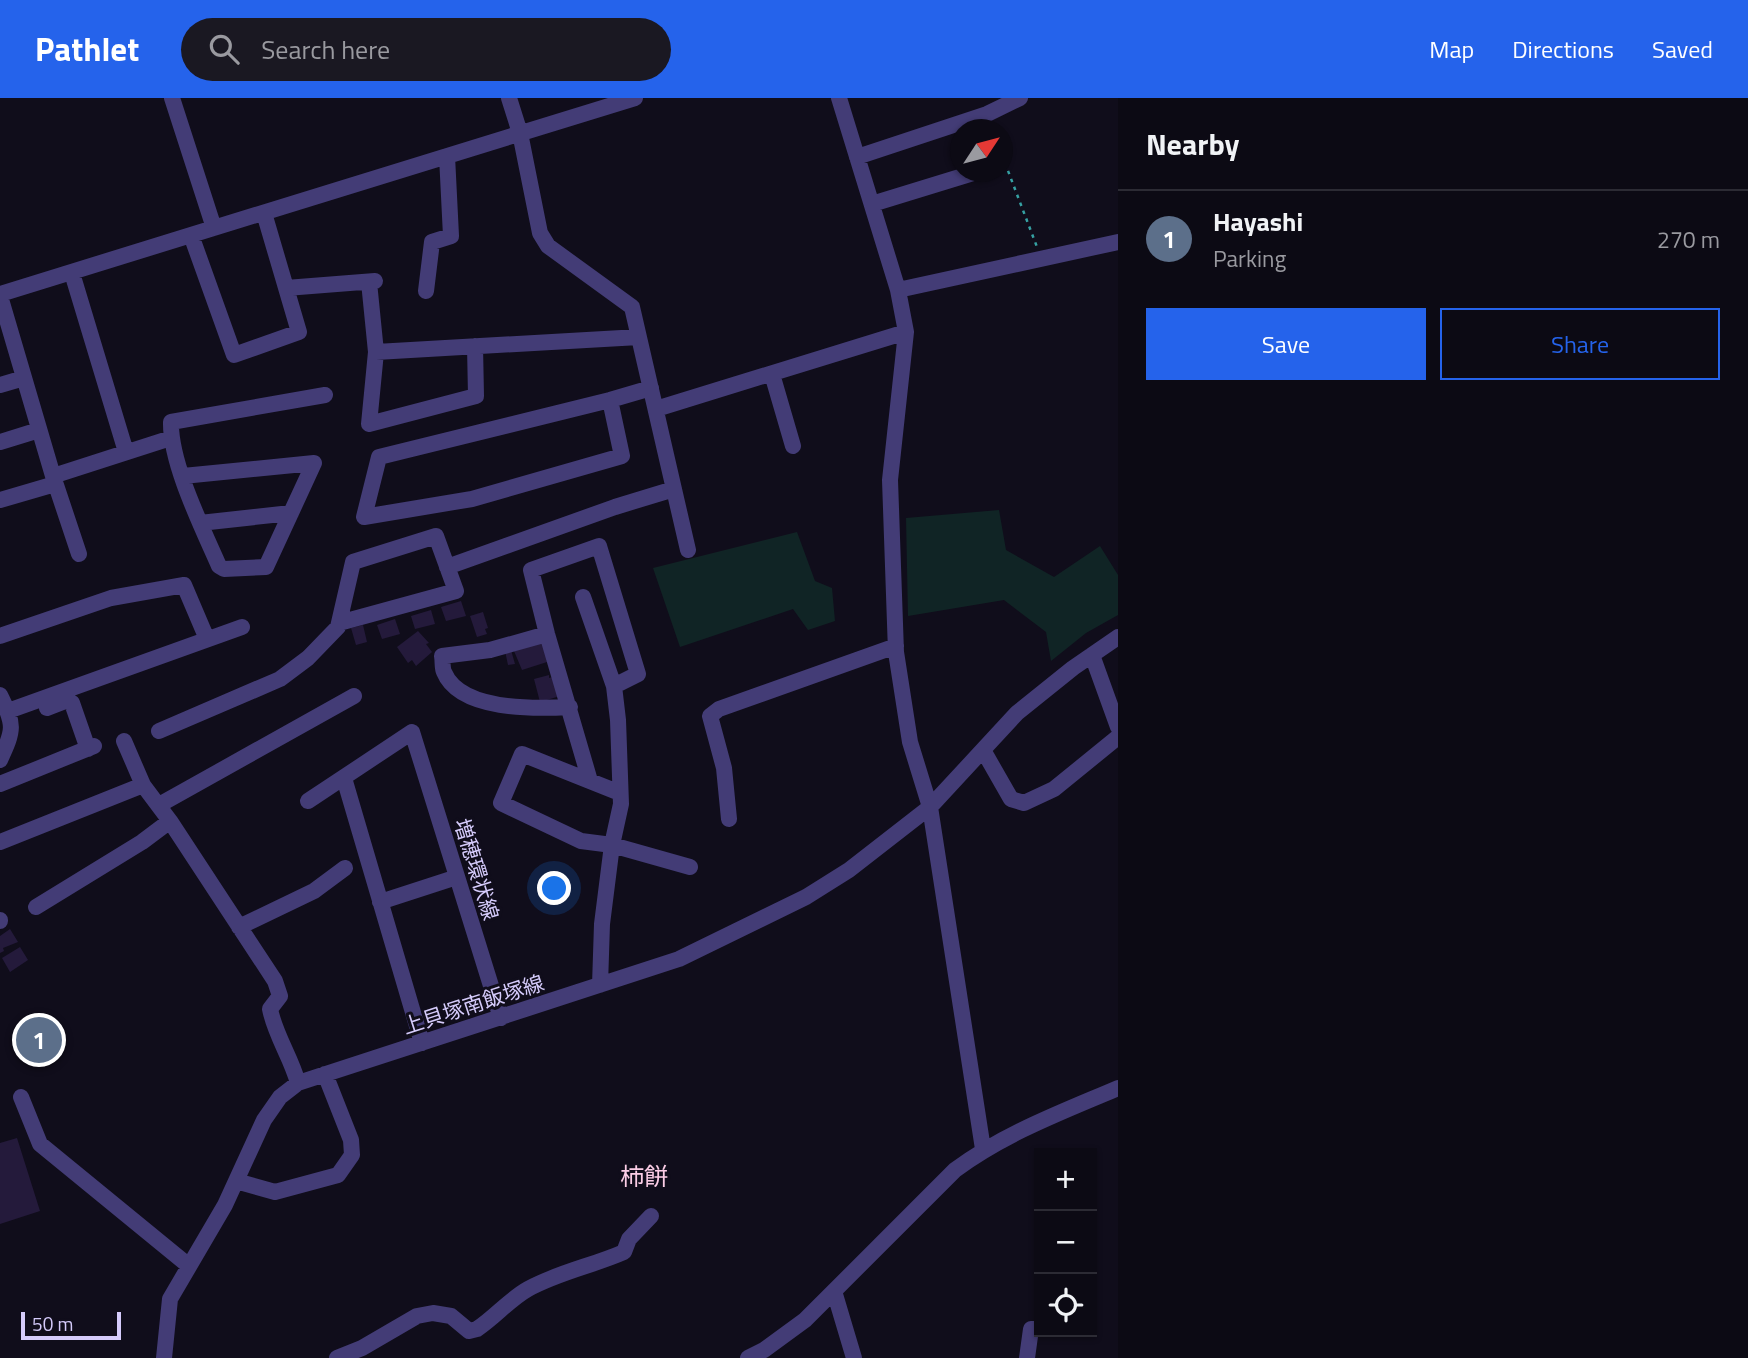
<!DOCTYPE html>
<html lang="en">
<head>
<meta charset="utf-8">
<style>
	:root { --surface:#0c0a14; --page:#1a1822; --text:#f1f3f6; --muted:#9a9aa0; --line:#2c2b34; --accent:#2563eb }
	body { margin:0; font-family:"Titillium Web","Noto Sans JP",sans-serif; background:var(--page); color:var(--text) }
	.controls { position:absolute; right:21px; bottom:21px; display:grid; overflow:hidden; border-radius:0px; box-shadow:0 2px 5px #0004 }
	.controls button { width:63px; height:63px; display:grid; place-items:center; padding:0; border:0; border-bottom:2px solid var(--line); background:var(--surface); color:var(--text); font:35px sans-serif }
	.compass { position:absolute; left:950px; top:21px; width:63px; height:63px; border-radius:50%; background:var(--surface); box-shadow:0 2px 5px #0004; rotate:54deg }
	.scale { position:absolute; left:21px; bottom:18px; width:100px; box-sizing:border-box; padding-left:7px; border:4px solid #d5cbfb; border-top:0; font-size:19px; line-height:24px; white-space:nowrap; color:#d5cbfb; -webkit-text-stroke:5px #100d1b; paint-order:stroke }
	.you { position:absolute; left:555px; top:791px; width:24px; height:24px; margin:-18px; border:5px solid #fff; border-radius:50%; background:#1a73e8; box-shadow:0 0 0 10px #1a73e833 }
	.badge { display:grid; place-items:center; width:46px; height:46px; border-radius:50%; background:var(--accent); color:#fff; font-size:23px; font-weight:700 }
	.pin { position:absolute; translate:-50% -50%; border:4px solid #fff; box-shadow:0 2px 7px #0006 }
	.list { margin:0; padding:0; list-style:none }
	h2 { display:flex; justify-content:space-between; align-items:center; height:91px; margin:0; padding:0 28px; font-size:30px }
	h2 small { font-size:23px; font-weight:400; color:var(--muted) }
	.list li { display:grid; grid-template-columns:46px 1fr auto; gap:21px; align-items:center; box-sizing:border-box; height:98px; padding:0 28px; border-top:2px solid var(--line) }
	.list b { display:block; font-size:26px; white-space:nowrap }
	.list p { margin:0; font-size:23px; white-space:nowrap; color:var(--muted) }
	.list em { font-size:23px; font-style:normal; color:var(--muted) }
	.actions { display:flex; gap:14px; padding:21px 28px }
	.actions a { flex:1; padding:16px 0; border:2px solid var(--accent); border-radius:0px; text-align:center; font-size:24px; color:var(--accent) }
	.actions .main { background:var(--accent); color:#fff }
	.icon { flex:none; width:38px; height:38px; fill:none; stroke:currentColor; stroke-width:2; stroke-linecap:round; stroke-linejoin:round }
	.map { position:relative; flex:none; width:1118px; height:1260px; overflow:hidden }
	header { display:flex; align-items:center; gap:42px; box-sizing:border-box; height:98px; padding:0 35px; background:var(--accent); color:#fff }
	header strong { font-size:33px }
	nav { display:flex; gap:38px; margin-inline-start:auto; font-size:24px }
	.search { width:490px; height:63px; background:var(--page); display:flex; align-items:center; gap:18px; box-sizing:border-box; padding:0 24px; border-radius:38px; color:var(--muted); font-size:26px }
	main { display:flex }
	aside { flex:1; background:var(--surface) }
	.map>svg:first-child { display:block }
	.green { fill:#102425 }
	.building { fill:#241a3b }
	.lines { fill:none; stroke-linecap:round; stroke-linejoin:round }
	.path { stroke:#36a1a3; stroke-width:2.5; stroke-dasharray:3.5 5; stroke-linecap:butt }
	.minor { stroke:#433c76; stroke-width:16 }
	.labels { text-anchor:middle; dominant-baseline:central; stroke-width:6; stroke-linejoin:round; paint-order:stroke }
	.street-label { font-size:21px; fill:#d5cbfb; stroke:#100d1b }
	.quarter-label { font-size:24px; fill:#fbcde6; stroke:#100d1b }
</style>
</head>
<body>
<header>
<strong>Pathlet</strong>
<div class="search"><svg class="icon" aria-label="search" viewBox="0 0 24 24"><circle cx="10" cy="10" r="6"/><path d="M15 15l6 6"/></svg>Search here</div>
<nav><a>Map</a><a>Directions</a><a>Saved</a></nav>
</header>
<main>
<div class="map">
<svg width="1118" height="1260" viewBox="0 0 1118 1260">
	<rect width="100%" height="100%" fill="#100d1b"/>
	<!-- green -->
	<path class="green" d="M999,412L1006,452L1054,479L1100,448L1118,477V517L1086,535L1051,563L1046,534L1004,502L908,518L906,420Z
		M797,434L815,483L832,490L835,523L808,532L793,511L680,549L653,470Z"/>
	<!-- building -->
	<path class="building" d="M461,503L466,518L446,523L441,509Z
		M431,512L435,526L415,531L411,518Z
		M483,514L488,530L485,531L487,536L477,539L470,518Z
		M395,521L400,536L382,541L377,527Z
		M363,527L367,544L356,547L351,530Z
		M418,533L429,545L426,546L432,554L416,568L412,562L408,565L397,549Z
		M544,544L547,564L522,572L514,553Z
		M511,552L515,566L508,567L505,553Z
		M549,577V580L553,579L560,598L540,604L534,581Z
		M10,831L18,844L3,850L4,853L0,855V838Z
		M20,849L28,862L10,874L2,860Z
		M17,1040L40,1113L0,1126V1045Z"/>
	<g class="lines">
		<!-- path -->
		<path class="path" d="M1002,57L1037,149"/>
		<!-- minor -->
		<path class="minor" d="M172,0L214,130
			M509,0L520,35L540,135L548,148L632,209L688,452
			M839,0L898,192L906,234L890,382L896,554L910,644L930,709L983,1051
			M857,59L987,16L1020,0
			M872,106L973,75
			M191,137L234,257L299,234L264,115
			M72,175L126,354
			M369,184L376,254L369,326L476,298L475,248
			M286,190L375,183
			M898,192L1118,144
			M426,193L432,144L451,138L447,58
			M0,196L635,0
			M0,198L53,378L79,456
			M376,254L639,239
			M772,276L793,348
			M0,287L24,280
			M610,302L622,358L472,401L364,419L379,359L610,302L651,290
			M656,311L906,234
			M0,344L39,332
			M314,365L266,469L224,471L219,468C202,429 170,365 171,324L325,297
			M53,378L171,340
			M183,378L314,365
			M0,402L55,386
			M200,425L291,415
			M447,469L615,409L674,391
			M583,499L614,588L618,622L621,706L612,747L602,826L600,887
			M547,536L490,552L442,558C443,563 442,570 444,574C460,613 535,611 570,609
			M0,538L111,500L184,487L207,541
			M1092,557L1118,629
			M0,597C15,627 14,632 0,662
			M47,610L65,603L72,605L88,651
			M8,613L242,529
			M159,633L280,581L308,560L338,529L353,464L436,438L456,493L339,525
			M124,643L143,687L170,723L275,883L280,898L270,911C275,937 291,959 298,985
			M983,652L1011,701L1024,705L1054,691L1118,639
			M344,680L422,945
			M590,683L547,536L531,472L599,448L638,576L614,588
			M0,686L94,648
			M620,695L522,656L501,705L581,743L612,747L690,769
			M308,703L412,634L501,920
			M159,707L354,598
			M729,721L724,670L710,618L719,611L896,548
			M0,744L143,687
			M380,804L457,779
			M36,809L142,744L170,723
			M0,823V822
			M239,829L314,793L345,770
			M21,999L40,1046L189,1168
			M236,1083L275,1094L338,1077L352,1057L351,1042L325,976
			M834,1193L854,1260
			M164,1260L170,1201L225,1107L264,1022L280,999L298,985L679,861L806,799L849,772L930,709L1017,615L1073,570L1118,539
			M337,1260L362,1250L417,1218L433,1215L451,1218L469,1233L477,1231C495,1219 510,1201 528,1191C559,1174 592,1168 624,1154L629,1141L651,1118
			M748,1260L764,1252L805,1222L955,1072C1005,1035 1062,1014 1118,990
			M1027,1260L1031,1231H1039"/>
	</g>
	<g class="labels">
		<!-- street labels -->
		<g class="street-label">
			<text transform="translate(477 771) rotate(73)">増穂環状線</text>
			<text transform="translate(473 906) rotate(-18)">上貝塚南飯塚線</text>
		</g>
		<!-- quarter labels -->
		<g class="quarter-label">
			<text x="644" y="1078">柿餅</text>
		</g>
	</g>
</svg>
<div class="controls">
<button>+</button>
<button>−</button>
<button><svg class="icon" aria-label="locate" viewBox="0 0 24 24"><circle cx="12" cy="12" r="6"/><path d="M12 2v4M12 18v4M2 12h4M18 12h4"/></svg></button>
</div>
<svg class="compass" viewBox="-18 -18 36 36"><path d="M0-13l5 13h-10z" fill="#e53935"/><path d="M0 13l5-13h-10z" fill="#9a9aa0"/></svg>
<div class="scale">50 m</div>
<div class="you"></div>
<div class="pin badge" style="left:39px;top:942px;background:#5c6f8a">1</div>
</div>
<aside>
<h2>Nearby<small></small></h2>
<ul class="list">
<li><span class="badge" style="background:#5c6f8a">1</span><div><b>Hayashi</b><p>Parking</p></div><em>270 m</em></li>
</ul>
<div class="actions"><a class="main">Save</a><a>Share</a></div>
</aside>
</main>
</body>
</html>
